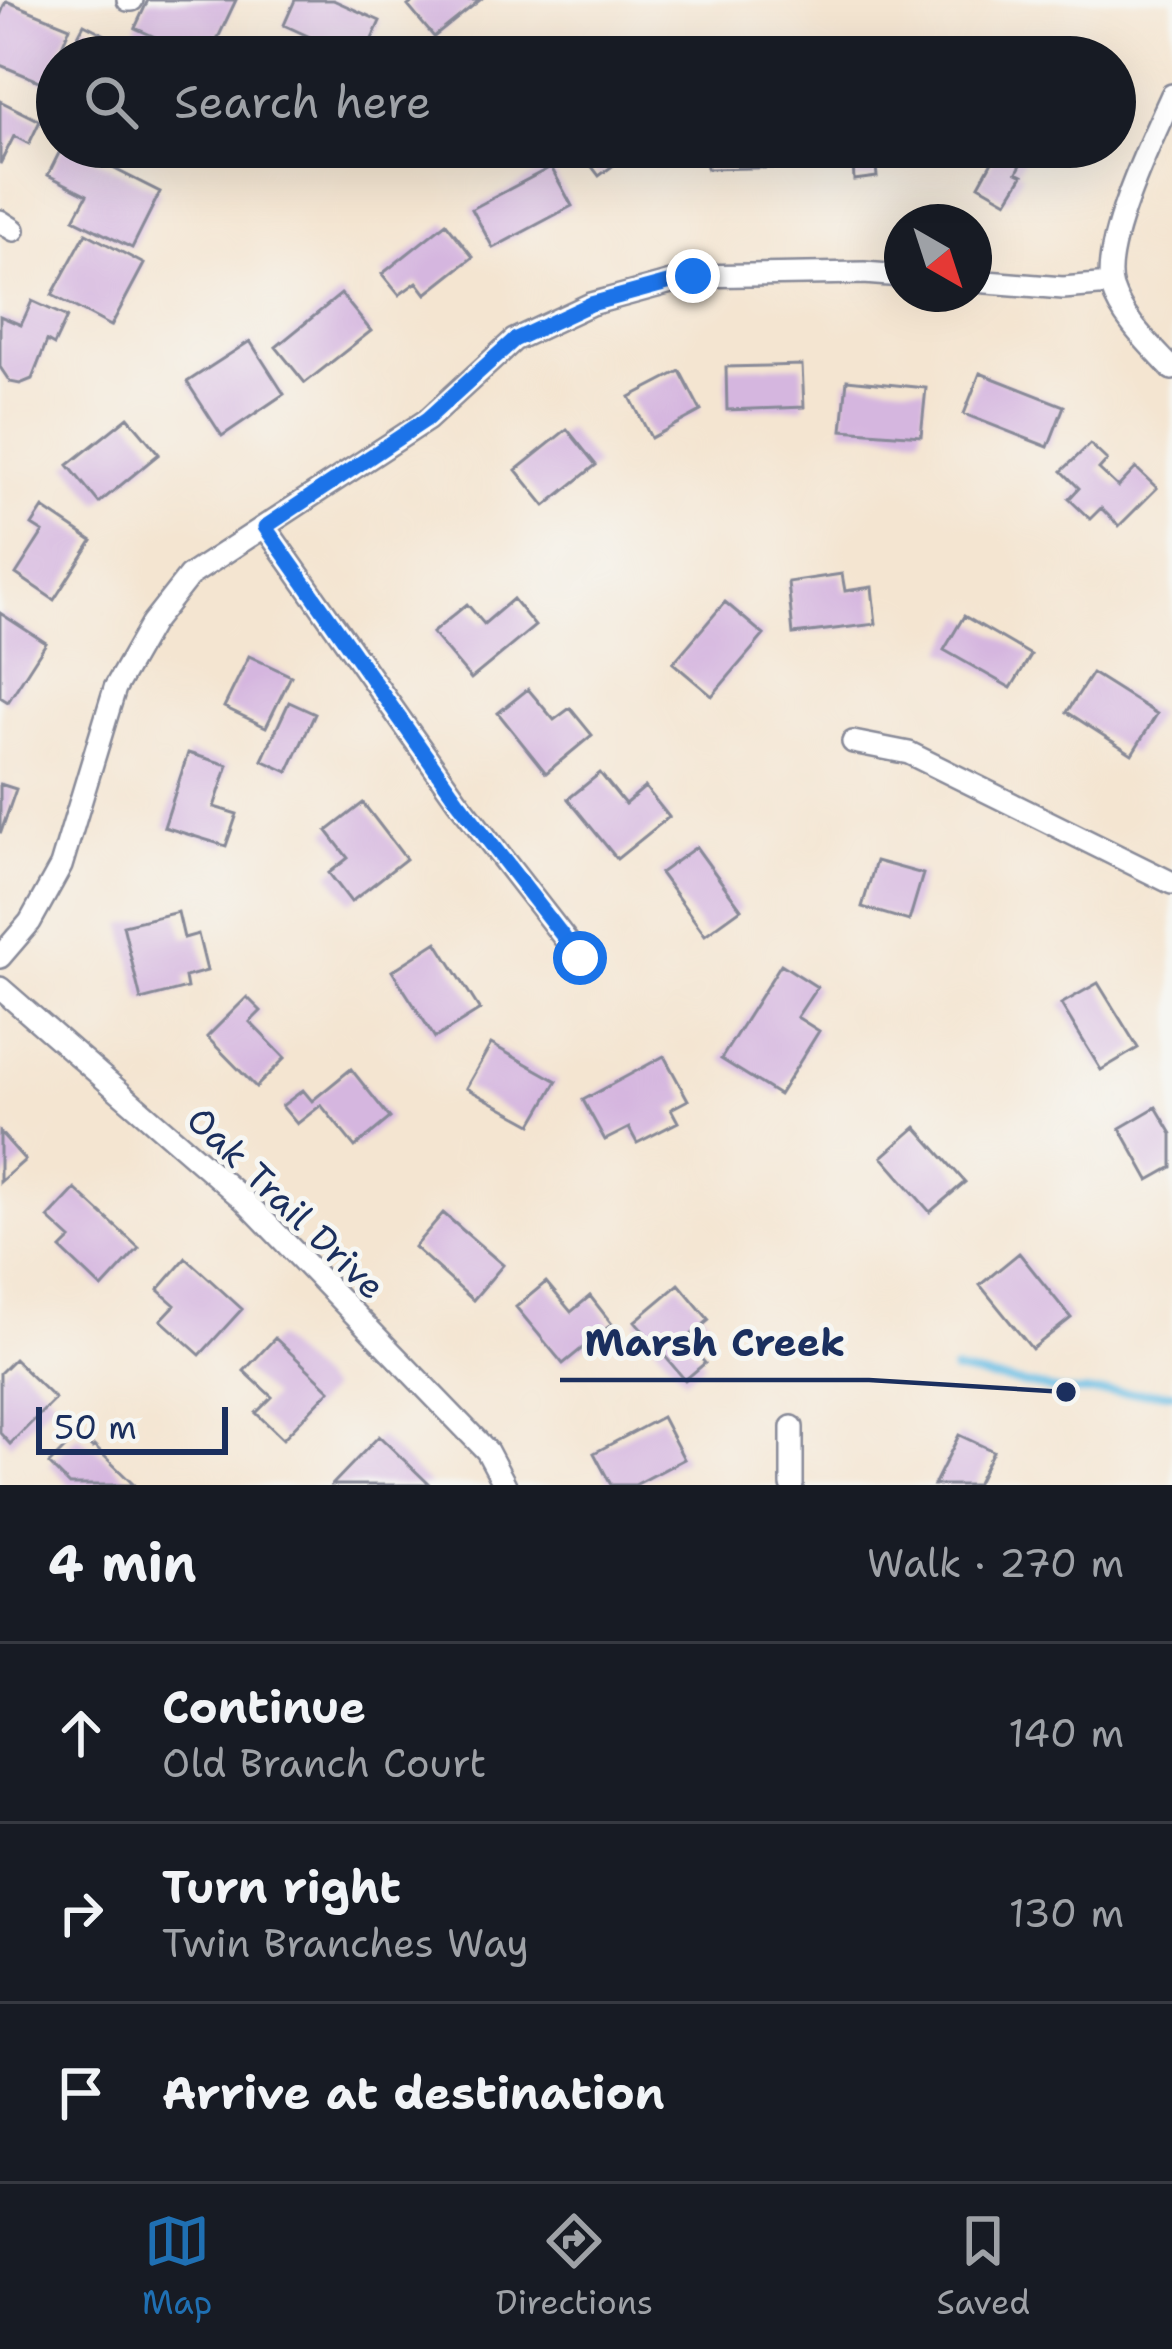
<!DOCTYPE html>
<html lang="en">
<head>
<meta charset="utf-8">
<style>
	:root { --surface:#171b24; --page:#20242c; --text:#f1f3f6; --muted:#9ea1a6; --line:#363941; --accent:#1f6fb2 }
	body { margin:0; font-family:"Shantell Sans",sans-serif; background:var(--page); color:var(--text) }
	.compass { position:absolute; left:884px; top:204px; width:108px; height:108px; border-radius:50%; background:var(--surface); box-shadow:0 12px 48px #0002; rotate:141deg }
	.scale { position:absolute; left:36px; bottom:30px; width:192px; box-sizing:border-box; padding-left:12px; border:6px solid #1b2f5e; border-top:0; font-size:33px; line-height:42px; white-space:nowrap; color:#1b2f5e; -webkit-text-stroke:9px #f6f6f2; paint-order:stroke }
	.stop { position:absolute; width:36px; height:36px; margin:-27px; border:9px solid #1a73e8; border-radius:50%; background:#fff }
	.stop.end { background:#1a73e8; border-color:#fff; box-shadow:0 3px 12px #0008 }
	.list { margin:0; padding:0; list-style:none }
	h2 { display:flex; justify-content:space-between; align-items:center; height:156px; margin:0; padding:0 48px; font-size:51px }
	h2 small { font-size:39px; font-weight:400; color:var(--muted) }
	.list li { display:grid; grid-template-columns:78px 1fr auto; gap:36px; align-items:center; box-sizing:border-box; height:180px; padding:0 48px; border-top:3px solid var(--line) }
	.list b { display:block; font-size:45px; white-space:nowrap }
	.list p { margin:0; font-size:39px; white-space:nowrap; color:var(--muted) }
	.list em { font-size:39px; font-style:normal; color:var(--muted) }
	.icon { flex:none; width:66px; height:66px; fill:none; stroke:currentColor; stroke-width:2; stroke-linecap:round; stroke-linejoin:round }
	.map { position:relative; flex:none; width:1172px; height:1485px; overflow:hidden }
	.search { position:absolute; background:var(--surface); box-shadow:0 12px 48px #0002; left:36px; right:36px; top:36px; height:132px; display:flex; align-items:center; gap:30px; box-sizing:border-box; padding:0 42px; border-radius:66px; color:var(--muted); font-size:45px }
	.sheet { height:696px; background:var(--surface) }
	nav { display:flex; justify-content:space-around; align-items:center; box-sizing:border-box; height:168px; border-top:3px solid var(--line); background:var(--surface); font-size:33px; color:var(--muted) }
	nav a { display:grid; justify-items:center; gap:6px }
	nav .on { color:var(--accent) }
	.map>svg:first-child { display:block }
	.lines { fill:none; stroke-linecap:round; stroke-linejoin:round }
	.stream { stroke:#68bde4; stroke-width:8 }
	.building { fill:#d5b6df }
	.street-casing { stroke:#888a98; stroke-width:26 }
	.street { stroke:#fff; stroke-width:21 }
	.route { stroke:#1a73e8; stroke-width:15 }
	.labels { text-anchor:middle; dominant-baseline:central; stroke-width:10; stroke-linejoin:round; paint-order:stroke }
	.street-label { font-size:36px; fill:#1b2f5e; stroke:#f6f6f2 }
	.leader { fill:none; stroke:#1b2f5e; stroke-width:4.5 }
	.callout-dot { fill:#1b2f5e; stroke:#f6f6f2; stroke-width:4.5 }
	.callout-label { font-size:39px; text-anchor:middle; font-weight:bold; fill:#1b2f5e; stroke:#f6f6f2; stroke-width:10; stroke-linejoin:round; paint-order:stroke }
</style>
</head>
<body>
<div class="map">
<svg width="1172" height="1485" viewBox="0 0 1172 1485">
	<rect width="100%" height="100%" fill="#f6f6f2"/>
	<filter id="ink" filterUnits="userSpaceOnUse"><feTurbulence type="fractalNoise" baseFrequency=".00833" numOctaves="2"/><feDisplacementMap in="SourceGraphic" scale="24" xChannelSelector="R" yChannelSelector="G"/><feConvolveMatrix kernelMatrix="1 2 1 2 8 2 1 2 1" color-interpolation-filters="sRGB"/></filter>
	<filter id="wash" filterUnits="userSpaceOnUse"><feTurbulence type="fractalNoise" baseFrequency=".004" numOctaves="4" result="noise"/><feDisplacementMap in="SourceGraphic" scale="48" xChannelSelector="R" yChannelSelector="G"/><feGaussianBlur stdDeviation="2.7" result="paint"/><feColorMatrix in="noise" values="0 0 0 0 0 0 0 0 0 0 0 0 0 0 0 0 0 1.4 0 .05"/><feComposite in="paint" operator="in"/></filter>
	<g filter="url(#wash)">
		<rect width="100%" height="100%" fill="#f4e5d1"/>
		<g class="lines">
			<!-- stream -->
			<path class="stream" d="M954,1371L1066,1392L1172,1393"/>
		</g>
		<g id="blocks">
			<!-- building -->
			<path class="building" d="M148,0H236L209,57H200L135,28Z
				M295,0H333L380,21L364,57H354L284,25Z
				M415,0H480L434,37L408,6Z
				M6,1L70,27L46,84L0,65V16Z
				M84,24L149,57H67Z
				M0,101L40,121L29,144L14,136L0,164Z
				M62,147H71L160,192L132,248L74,219L87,195L48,175Z
				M577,147H675L670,160L634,150L599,176Z
				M706,147H804L805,167L707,169Z
				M852,147H909V150L875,154L877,177L854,180Z
				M1000,147H1031L1017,172L1023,175L1007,201L979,185Z
				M551,167L572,206L493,248L472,209Z
				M446,223L473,257L426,294L417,282L399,295L382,274Z
				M86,233L144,264L111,326L52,295Z
				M341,294L371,331L305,383L276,347Z
				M32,301L67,317L54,345L47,341L32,379L20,384L10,382L0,367V316L21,325Z
				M250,341L284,394L222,436L187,382Z
				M802,365L804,407L727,410L726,367Z
				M680,371L701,411L651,438L630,397Z
				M980,373L1064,406L1048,447L964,414Z
				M847,380L926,388L921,436L842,430Z
				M128,417L159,454L99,503L68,465Z
				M567,429L596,465L545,506L516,470Z
				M1090,444L1107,460L1099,469L1118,487L1136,468L1157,488L1119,526L1101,508L1090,519L1069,499L1079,488L1062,471Z
				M43,508L92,541L54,600L16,574L43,532L32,525Z
				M842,574L845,591L872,587L876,624L793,634L788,582Z
				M513,599L535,626L471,679L432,633L467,604L484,624Z
				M725,602L764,635L712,696L673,663Z
				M0,613L46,643L8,702L0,697Z
				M964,616L1031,655L1011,688L944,650Z
				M249,656L291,676L266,727L224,707Z
				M1092,673L1157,714L1132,754L1067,712Z
				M528,689L554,720L570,708L592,735L546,773L498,713Z
				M289,702L315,714L288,772L262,760Z
				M188,753L228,765L214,807L237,814L226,846L164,827Z
				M600,773L625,804L645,787L669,817L617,859L568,799Z
				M0,784L16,789L1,832H0Z
				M363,803L406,859L351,902L329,873L348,858L327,831Z
				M696,847L741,909L705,935L660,873Z
				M876,861L923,874L909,921L862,907Z
				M178,912L184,938L198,934L207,971L185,977L187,988L141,1000L123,925Z
				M437,942L480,1010L435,1038L392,971Z
				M781,964L817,987L797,1017L819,1031L779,1095L721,1059Z
				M1098,983L1138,1048L1101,1070L1061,1004Z
				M247,997L261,1011L250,1022L285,1058L256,1087L207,1037Z
				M491,1044L557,1081L532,1124L466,1088Z
				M664,1056L688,1100L671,1109L678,1122L637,1143L629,1128L605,1140L583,1100Z
				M351,1069L390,1118L355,1147L321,1105L297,1124L282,1106L303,1090L312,1101Z
				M1156,1107L1172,1134V1167L1149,1180L1120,1128Z
				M916,1127L965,1182L930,1212L882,1157Z
				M0,1132L25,1160L0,1182Z
				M75,1189L139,1248L102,1288L61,1249L71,1239L48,1218Z
				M443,1213L503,1265L473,1300L414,1247Z
				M1019,1253L1071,1318L1032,1349L980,1285Z
				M186,1258L242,1309L200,1355L161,1320L175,1305L158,1290Z
				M546,1282L571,1312L590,1296L612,1324L563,1364L516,1307Z
				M679,1284L709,1320L685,1340L705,1363L685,1380L635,1321Z
				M275,1338L330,1390L283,1439L256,1413L272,1397L244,1371Z
				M14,1359L55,1399L10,1444L0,1433V1373Z
				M662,1417L684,1459L635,1485H611L594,1453Z
				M78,1435L92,1448L94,1446L134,1485H70L49,1464Z
				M959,1435L993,1451L976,1485H934Z
				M379,1436L430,1485H332Z"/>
		</g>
	</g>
	<g filter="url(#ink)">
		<use href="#blocks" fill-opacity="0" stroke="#888a98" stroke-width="3"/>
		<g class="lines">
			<defs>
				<path id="street" d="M128,0H132
					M1172,95C1154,134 1099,248 1112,288C1122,319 1150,345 1172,369
					M0,221L14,230
					M974,281L1063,288L1110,284
					M265,527L457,800L580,958
					M853,742L909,753L1172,883
					M0,957L30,922L61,866L115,688L152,623L189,576L427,420L514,340L591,304L693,276L864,273L902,276
					M0,988L244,1200L487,1451L505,1485
					M792,1427V1485"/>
			</defs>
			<!-- street casing -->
			<use href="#street" class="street-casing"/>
			<!-- street -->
			<use href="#street" class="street"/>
		</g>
	</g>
	<g class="lines" filter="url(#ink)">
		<!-- route -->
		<path class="route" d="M580,958L457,800L265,527L427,419L514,340L591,304L693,276"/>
	</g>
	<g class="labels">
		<!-- street labels -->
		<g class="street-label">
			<text transform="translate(286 1203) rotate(44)">Oak Trail Drive</text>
		</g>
	</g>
	<!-- callouts -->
	<path class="leader" d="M1066 1392L869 1380H560"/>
	<circle class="callout-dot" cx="1066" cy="1392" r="12"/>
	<g class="callout-label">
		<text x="715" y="1356">Marsh Creek</text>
	</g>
</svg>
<svg class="compass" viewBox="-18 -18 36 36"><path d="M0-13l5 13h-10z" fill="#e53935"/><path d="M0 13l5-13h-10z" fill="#9ea1a6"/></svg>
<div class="scale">50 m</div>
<div class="stop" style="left:580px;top:958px"></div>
<div class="stop end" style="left:693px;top:276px"></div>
<div class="search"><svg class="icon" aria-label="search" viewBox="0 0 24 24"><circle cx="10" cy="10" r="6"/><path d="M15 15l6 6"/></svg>Search here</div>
</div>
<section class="sheet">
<h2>4 min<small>Walk · 270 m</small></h2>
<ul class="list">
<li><svg class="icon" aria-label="ahead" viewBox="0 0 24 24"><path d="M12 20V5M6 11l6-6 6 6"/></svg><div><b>Continue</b><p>Old Branch Court</p></div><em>140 m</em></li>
<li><svg class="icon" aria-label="right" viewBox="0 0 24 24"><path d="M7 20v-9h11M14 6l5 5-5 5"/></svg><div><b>Turn right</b><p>Twin Branches Way</p></div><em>130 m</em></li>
<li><svg class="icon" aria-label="arrive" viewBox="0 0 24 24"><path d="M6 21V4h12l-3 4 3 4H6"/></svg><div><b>Arrive at destination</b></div></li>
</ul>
</section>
<nav>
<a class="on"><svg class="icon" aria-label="map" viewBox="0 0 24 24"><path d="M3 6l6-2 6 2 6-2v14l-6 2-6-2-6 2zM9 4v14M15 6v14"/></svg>Map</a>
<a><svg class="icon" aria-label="directions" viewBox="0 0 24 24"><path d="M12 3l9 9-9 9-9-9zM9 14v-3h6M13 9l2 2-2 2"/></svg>Directions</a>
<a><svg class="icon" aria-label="saved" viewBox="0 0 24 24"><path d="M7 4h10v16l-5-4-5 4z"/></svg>Saved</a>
</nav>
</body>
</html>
